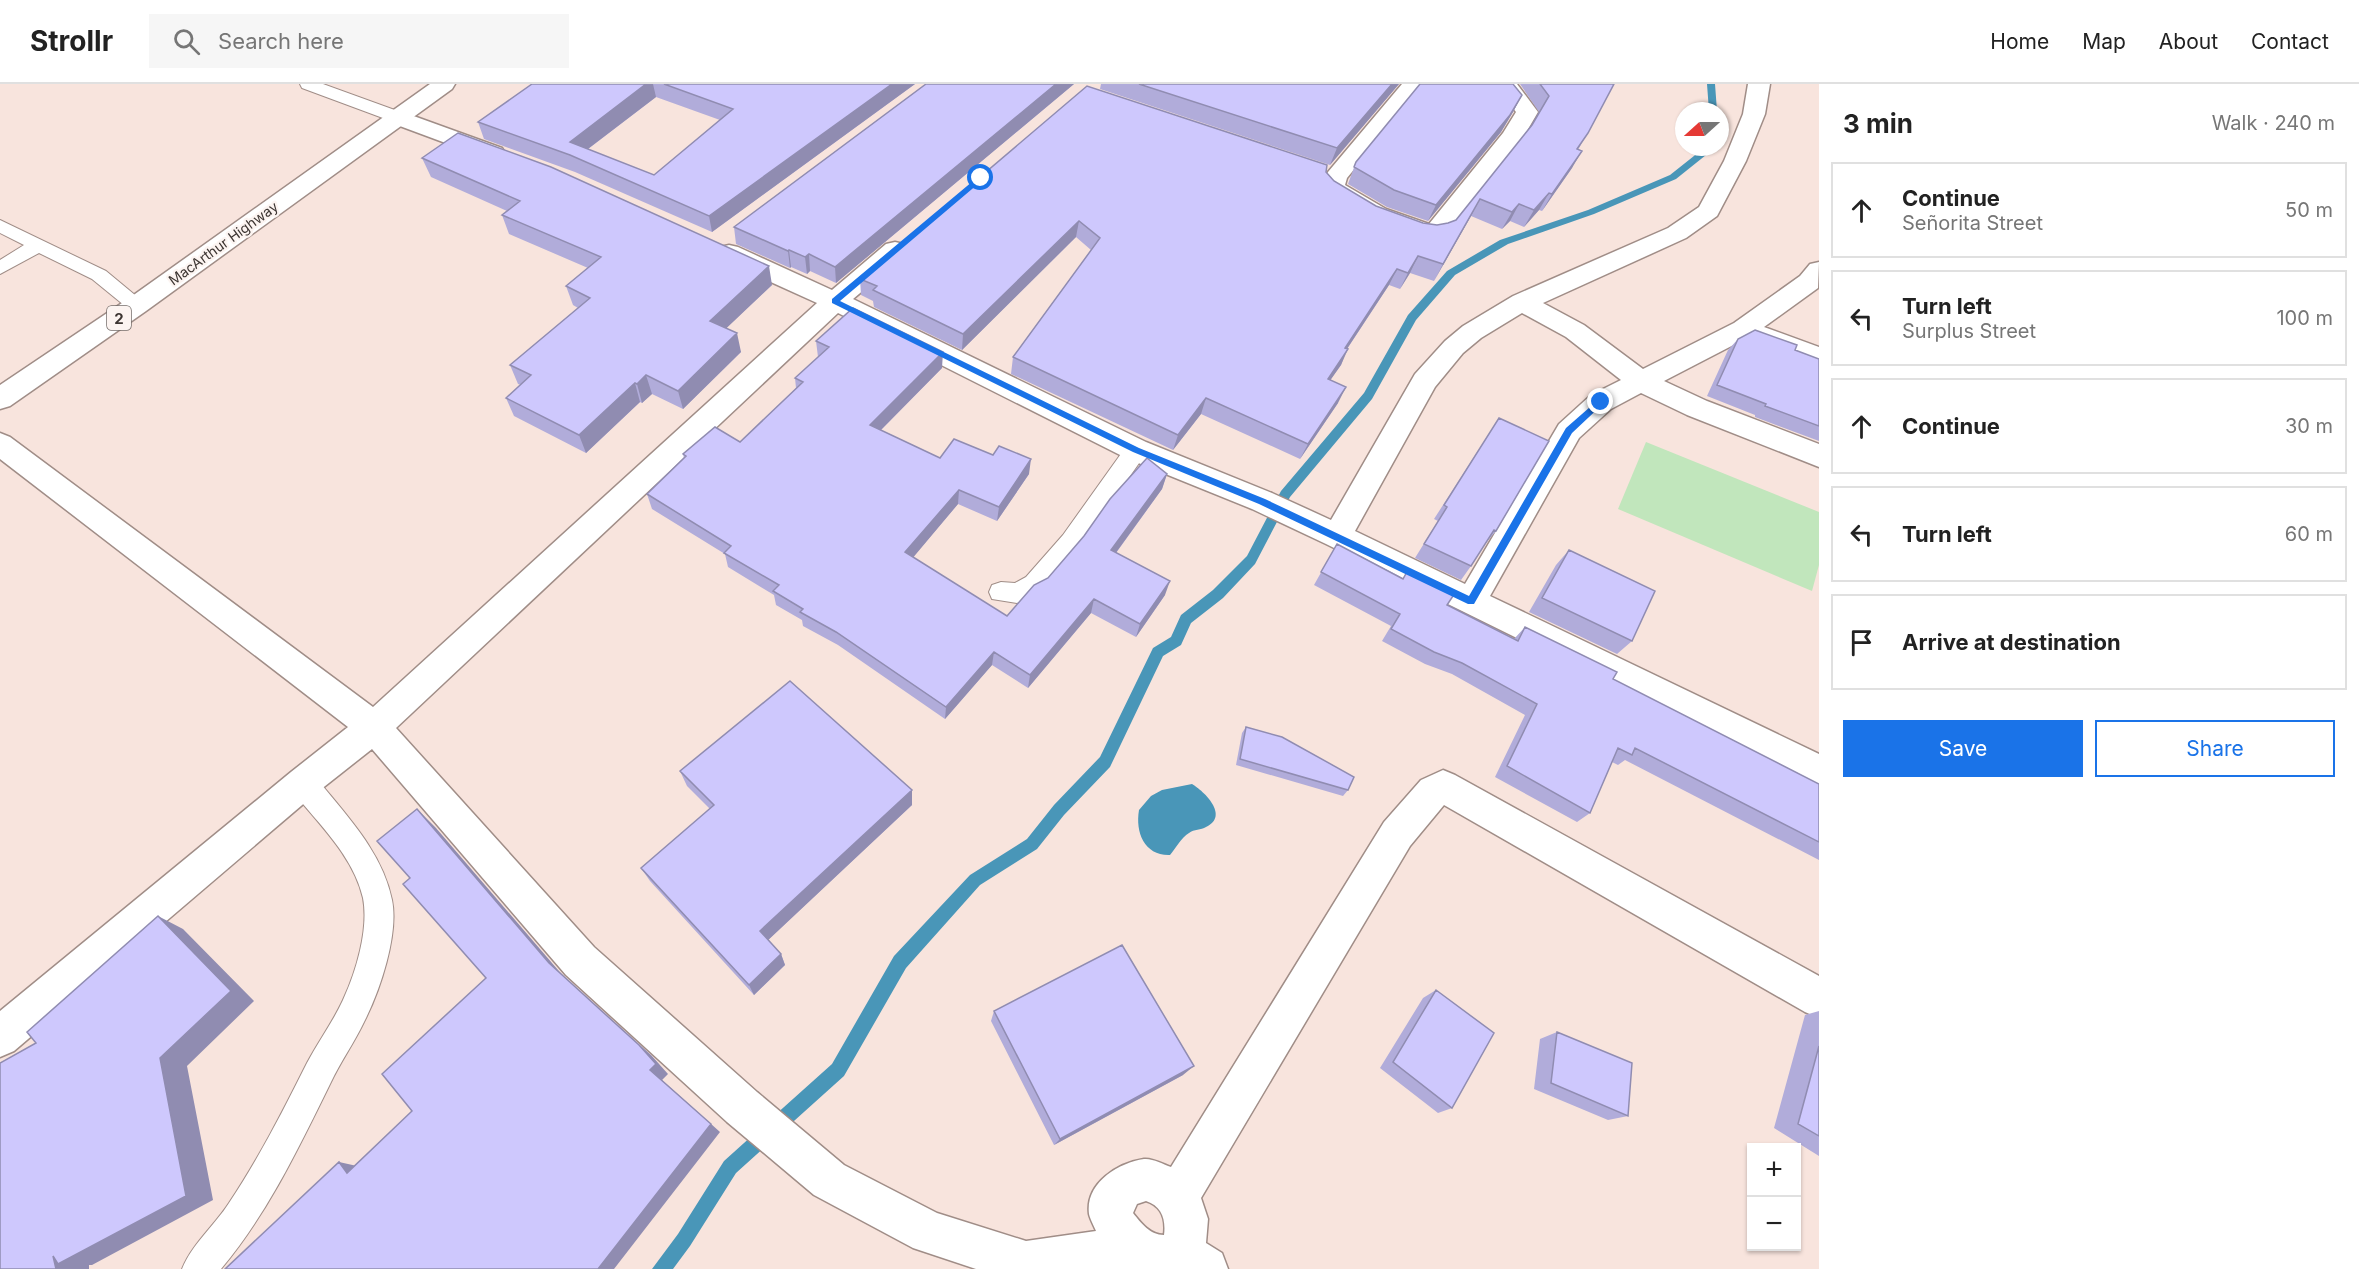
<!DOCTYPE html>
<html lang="en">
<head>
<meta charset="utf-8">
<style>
	:root { --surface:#fff; --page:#f6f6f6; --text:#222; --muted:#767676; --line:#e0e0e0; --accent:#1a73e8 }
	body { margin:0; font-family:Inter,sans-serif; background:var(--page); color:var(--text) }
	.controls { position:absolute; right:18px; bottom:18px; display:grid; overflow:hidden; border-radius:0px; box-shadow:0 2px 4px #0004 }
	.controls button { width:54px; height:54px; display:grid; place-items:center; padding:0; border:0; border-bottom:2px solid var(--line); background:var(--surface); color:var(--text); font:30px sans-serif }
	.compass { position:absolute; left:1675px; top:18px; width:54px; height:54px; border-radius:50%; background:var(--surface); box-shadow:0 2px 4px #0004; rotate:249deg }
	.stop { position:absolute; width:18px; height:18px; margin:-14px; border:4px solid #1a73e8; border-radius:50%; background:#fff }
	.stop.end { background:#1a73e8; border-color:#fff; box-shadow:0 2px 6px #0008 }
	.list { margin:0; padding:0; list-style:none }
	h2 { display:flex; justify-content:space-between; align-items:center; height:78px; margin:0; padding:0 24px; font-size:26px }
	h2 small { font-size:20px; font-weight:400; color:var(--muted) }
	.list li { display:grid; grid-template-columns:39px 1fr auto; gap:18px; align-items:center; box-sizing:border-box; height:96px; margin:0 12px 12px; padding:0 12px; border:2px solid var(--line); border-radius:0px }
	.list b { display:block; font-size:22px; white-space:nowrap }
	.list p { margin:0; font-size:20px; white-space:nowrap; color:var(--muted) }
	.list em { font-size:20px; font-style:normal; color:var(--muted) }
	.actions { display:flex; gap:12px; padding:18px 24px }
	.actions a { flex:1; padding:14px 0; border:2px solid var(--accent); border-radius:0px; text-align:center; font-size:21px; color:var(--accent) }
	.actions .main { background:var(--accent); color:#fff }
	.icon { flex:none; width:33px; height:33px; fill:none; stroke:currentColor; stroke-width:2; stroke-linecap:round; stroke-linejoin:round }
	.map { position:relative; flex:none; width:1819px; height:1185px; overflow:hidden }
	header { display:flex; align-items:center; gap:36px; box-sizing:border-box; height:84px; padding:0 30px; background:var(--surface); border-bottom:2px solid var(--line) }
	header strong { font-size:28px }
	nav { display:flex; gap:33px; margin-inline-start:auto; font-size:21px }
	.search { width:420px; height:54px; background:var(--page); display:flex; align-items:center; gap:15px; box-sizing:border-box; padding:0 21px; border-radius:0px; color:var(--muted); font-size:22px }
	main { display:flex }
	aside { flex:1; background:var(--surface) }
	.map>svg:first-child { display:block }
	.green { fill:#c1e6bc }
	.water { fill:#4996b8 }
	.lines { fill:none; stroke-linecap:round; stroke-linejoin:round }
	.stream { fill:#4996b8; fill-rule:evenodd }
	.service-casing { stroke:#a08d87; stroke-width:2 }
	.minor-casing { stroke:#a08d87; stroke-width:3 }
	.trunk-casing { stroke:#a08d87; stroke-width:3 }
	.service { fill:#fff; fill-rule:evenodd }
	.minor { fill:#fff; fill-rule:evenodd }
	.trunk { fill:#fff; fill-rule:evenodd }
	.wall { fill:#b1acda; fill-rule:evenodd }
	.shaded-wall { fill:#908cb1 }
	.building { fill:#cec8fd; stroke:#908cb1; stroke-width:1.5 }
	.route { fill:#1a73e8 }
	.labels { text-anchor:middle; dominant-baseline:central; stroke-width:4.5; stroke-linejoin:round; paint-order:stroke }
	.far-street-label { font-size:14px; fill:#3c3532; stroke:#fcf4f1 }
	.shield { fill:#fcf4f1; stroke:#766e6b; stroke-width:1.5 }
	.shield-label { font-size:15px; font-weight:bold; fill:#3c3532 }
</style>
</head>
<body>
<header>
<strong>Strollr</strong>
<div class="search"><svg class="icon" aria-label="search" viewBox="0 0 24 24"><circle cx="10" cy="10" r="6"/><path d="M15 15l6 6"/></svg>Search here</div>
<nav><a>Home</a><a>Map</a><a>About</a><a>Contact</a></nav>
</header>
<main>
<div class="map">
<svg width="1819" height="1185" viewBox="0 0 1819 1185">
	<rect width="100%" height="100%" fill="#f8e4dd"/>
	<!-- green -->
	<path class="green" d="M1646,358L1819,428V481L1812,507L1618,425Z"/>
	<!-- water -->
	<path class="water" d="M1192,700C1204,707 1230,732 1206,743C1201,746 1194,745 1189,749C1181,754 1176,764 1170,771C1145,772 1135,749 1139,726L1151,712L1162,706Z"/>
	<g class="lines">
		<!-- stream -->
		<path class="stream" d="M1707,0H1715L1717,27H1709Z
			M1700,63H1710L1706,71L1676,95L1594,130L1508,160L1455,191L1416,236L1372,315L1290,413L1255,480L1223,514L1191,539L1181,561L1163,572L1110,683L1064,731L1037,765L980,801L906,884L844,992L736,1089L690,1162L673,1185H652L678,1150L724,1077L832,980L894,872L970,791L1027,755L1054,721L1100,673L1153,564L1171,553L1181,531L1213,506L1247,472L1281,407L1364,309L1408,231L1447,187L1500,156L1588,126L1670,91L1699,68Z"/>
		<defs>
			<path id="service" d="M300,0H323L403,29L406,33L403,37H391L302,4Z
				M0,136L106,187L147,221L144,226L137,228L130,226L92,195L39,169L0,190V176L24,161L0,149Z
				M1136,358L1144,360L1147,366L1144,372L1079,465L1044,507L1017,519L992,515L989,508L992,501L1001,498L1015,499L1026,493L1063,451L1128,360Z
				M303,687L313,690C343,728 382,766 392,816C399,850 380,907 364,938C354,959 341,977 331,998C299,1063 268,1129 221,1185H182C192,1160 215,1141 229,1119C259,1074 283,1027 307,979C318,958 333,938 343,916C356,888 369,845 363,814C354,773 318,739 293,708L289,699L293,690Z"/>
			<path id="minor" d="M1402,0H1424L1347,94L1345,101L1386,125L1429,140L1503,49L1516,28L1494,0H1517L1538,28L1521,57L1446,151C1440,153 1433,156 1427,155C1399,153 1337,126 1321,103L1328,88Z
				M1748,0H1770L1765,30L1746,77L1717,132L1686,154L1543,219L1584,241L1643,285L1734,239L1800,192L1810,180L1819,178L1818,204L1764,243L1819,263V282L1745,255L1664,297L1707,317L1819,360V383L1687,331L1641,309L1611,325L1579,354L1490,512L1819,670V703L1326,460L1252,425L1126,374L838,229L396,644L594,863L757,1008L844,1081L937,1129L1026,1157L1096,1147C1094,1142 1090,1135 1089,1130C1085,1099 1118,1079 1144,1075C1152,1074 1163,1080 1171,1083L1384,738L1421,696L1443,686L1455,691L1819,892V934L1805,928L1444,721L1410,762L1201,1114L1208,1135L1206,1159L1222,1169L1228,1185H976L913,1164L814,1111L727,1038L566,891L372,665L315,710L14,967L0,973V927L291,688L348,643L0,375V349L10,353L373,623L817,219L720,175L717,169L720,163L729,161L738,163L832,206L886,160L895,158L904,160L907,166L904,172L853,215L1146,358L1272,409L1331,436L1415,290L1445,257L1463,242L1513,212L1668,144L1699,123L1724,77L1743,30ZM1522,229L1566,253L1621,296L1591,311L1559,340L1465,500L1355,447L1435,303L1463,269L1481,254ZM1146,1117C1162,1122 1166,1136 1164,1151C1150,1151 1141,1139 1133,1129L1137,1120Z
				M397,26L502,64L505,69L502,74L494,76L486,74L389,38L386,33L389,28Z"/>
			<path id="trunk" d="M430,0H455L452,5L146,227L10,322L0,325V301L128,215Z"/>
		</defs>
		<!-- service casing -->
		<use href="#service" class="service-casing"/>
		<!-- minor casing -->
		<use href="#minor" class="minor-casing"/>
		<!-- trunk casing -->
		<use href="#trunk" class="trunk-casing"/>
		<!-- service -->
		<use href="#service" class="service"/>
		<!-- minor -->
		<use href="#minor" class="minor"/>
		<!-- trunk -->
		<use href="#trunk" class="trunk"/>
	</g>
	<!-- wall -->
	<path class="wall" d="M532,0H915L712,148L575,88L484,55L478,38ZM656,13L720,36L654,91L588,65Z
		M926,0H1074L836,199L810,187L807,190L791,183L790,184L736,160L734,143Z
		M1101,0H1399L1330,81L1100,5Z
		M1520,0H1614L1578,66L1572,84L1542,127L1539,126L1524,143L1510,137L1502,145L1471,132L1434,197L1410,189L1400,205L1389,201L1347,265L1341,281L1330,296L1338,319L1300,375L1201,330L1173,366L1011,290L1013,273L1091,166L1076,153L962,266L874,223L873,217L861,211L860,195L1087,2L1326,88L1334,97L1376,122L1423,139L1437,141L1448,139L1456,136L1532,41L1539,28Z
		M1522,11L1513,28L1501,48L1428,137L1387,123L1348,100L1356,78Z
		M422,74L772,201L726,244L741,268L683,325L652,310L642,319L640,318L586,369L514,332L506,314L521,301L518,300L510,281L578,224L573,221L566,202L588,184L509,150L502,131L507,127L431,93Z
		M1738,255L1795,266L1819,275V357L1755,333V331L1707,312L1728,266Z
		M816,257L942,284L881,346L940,374L1029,390L997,437L958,420L913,473L1007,532L1167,390L1162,405L1116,469L1165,511L1136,553L1091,529L1028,604L992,581L945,635L838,561L803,542L802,536L776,521L774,511L728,483L725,470L652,425L647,410L684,374L683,370L740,358L796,304L795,294L818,273Z
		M1499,334L1496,447L1485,460L1471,482L1461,496L1415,474L1438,437L1434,435Z
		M1337,460L1403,494L1408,486L1447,521L1514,555L1525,543L1613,595L1819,700V776L1625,676L1618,681L1612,678L1590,729L1577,738L1495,693L1525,631L1452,590L1425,580L1382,557L1391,542L1314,501Z
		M1569,466L1632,557L1617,570L1529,528L1556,481Z
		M1246,643L1348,706L1343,712L1236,681L1242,649Z
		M680,687L912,721L768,856L781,870L785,881L754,911L650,797L641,784L710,725L687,702Z
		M1436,906L1452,1024L1438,1029L1380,984L1423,914Z
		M994,927L1183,991L1054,1061L991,937Z
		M1819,927V1072L1774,1044L1805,931Z
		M1557,948L1628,1032L1608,1036L1534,1005L1540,955Z"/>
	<!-- shaded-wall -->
	<path class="shaded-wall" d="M646,0H653L656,13L576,74L570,58Z
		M892,0H915L712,148L709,132Z
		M1056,0H1074L836,199L835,183Z
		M1392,0H1399L1330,81L1337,64Z
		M1522,11L1513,28L1501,48L1428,137L1436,121Z
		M1582,67L1572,84L1542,127L1552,110Z
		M1549,109L1539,126L1524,143L1534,126Z
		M1480,115L1471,132L1434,197L1443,180Z
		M1519,120L1510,137L1502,145L1512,128Z
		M1079,137L1076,153L962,266L963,250Z
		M789,166L791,183L790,184L788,167Z
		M809,170L810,187L807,190L805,173Z
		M1418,172L1410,189L1400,205L1408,189Z
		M769,182L772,201L714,256L710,237Z
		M1397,185L1389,201L1337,280L1345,264Z
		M737,249L741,268L683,325L678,307Z
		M1348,265L1341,281L1320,311L1328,295Z
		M943,268L942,284L871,356L870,341Z
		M646,291L652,310L642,319L637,300Z
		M635,299L640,318L586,369L579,351Z
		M1346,303L1338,319L1300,375L1308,360Z
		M1206,314L1201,330L1173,366L1178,351Z
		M1031,375L1029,390L997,437L999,423Z
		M1167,390L1162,405L1107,481L1111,466Z
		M959,406L958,420L906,482L905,468Z
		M1170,497L1165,511L1136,553L1140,540Z
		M1094,515L1091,529L1028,604L1030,591Z
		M994,568L992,581L945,635L946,623Z
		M912,706V721L765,859L760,847Z
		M417,725L436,744L564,893L651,971L668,990L662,996L720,1048L614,1185H598L650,986L549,879Z
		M158,832L183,845L254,917L187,982L213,1116L92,1181H89V1185H56L53,1172Z
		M781,870L785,881L754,911L749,901Z
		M1194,982L1183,991L1054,1061L1060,1055Z
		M339,1078L366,1084L347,1089Z"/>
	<!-- building -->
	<path class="building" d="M532,0H646L570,58L654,91L733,25L664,0H892L709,132L570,71L478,38Z
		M926,0H1056L835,183L809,170L805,173L789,166L788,167L734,143Z
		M1139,0H1392L1337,64Z
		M1420,0H1513L1522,11L1510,31L1436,121L1394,106L1354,83L1356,78Z
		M1540,0H1614L1588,49L1577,65L1582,67L1552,110L1549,109L1534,126L1519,120L1512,128L1480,115L1443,180L1418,172L1408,189L1397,185L1345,264L1348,265L1328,295L1346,303L1308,360L1206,314L1178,351L1013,273L1100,154L1079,137L963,250L873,206L877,202L860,195L1087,2L1327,81L1326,88L1334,97L1376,122L1423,139L1437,141L1448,139L1456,136L1532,41L1549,12Z
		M458,49L551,83L769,182L710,237L737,249L678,307L646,291L637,300L635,299L579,351L506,314L531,291L510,281L590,214L566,202L601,173L502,131L520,117L422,74Z
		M853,224L943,268L870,341L940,374L954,355L993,371L999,362L1031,375L999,423L959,406L905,468L1007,532L1034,501L1048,494L1084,452L1110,415L1147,374L1167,390L1111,466L1170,497L1140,540L1094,515L1030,591L994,568L946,623L836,548L800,528L803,525L773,507L779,501L724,469L731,462L647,410L686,372L683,370L715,343L740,358L803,298L795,294L829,263L816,257Z
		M1755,246L1797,261L1795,266L1819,275V342L1765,322L1766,320L1717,301L1738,255Z
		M1499,334L1549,357L1496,447L1494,446L1471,482L1424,460L1447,423L1444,421Z
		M1337,460L1403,495L1408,486L1455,509L1447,521L1518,557L1525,543L1617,588L1613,595L1819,700V758L1635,664L1632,671L1618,664L1590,729L1507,682L1537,620L1462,579L1434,568L1391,545L1400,530L1321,488Z
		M1569,466L1655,507L1632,557L1542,514Z
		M790,597L912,706L760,847L781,870L749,901L641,784L714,721L680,687Z
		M1246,643L1282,653L1354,693L1348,706L1240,675Z
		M417,725L549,879L639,961L656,980L650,986L711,1040L598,1185H225L339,1078L347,1089L412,1027L382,990L486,894L403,800L410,794L377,757Z
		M158,832L231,907L160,974L186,1112L58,1180L53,1172L56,1185H0V979L36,959L27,948Z
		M1122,861L1194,982L1060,1055L994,927Z
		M1436,906L1494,949L1452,1024L1393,978Z
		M1557,948L1632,979L1628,1032L1551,999Z
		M1819,962V1052L1798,1040Z"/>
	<!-- route -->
	<path class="route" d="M979,92L985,94L840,217L1139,364L1265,415L1469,512L1566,344L1598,316L1605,318L1572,349L1474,520H1468L1259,420L1133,368L832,219V215Z"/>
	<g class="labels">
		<!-- far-street labels -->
		<g class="far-street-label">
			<text transform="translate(223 159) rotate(-36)">MacArthur Highway</text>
		</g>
		<!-- shield labels -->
		<rect class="shield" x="107" y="222" width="24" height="24" rx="4.5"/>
		<g class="shield-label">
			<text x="119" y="234">2</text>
		</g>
	</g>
</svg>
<div class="controls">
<button>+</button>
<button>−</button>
</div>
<svg class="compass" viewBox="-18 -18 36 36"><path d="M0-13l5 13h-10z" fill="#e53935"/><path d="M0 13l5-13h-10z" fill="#767676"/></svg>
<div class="stop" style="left:981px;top:94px"></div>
<div class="stop end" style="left:1601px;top:318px"></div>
</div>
<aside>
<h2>3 min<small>Walk · 240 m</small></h2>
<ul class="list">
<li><svg class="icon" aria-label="ahead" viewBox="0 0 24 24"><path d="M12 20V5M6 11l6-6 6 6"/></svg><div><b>Continue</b><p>Señorita Street</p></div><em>50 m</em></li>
<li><svg class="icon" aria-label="left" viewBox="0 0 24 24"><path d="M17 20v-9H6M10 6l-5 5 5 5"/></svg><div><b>Turn left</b><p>Surplus Street</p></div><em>100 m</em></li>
<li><svg class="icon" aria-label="ahead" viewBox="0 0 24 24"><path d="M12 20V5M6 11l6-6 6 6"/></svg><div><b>Continue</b></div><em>30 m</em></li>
<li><svg class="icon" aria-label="left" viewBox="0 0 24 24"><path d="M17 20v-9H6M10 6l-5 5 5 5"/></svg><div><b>Turn left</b></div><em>60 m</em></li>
<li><svg class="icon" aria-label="arrive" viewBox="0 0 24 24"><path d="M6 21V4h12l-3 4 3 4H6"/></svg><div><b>Arrive at destination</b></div></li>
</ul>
<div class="actions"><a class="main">Save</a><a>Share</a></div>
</aside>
</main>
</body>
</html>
